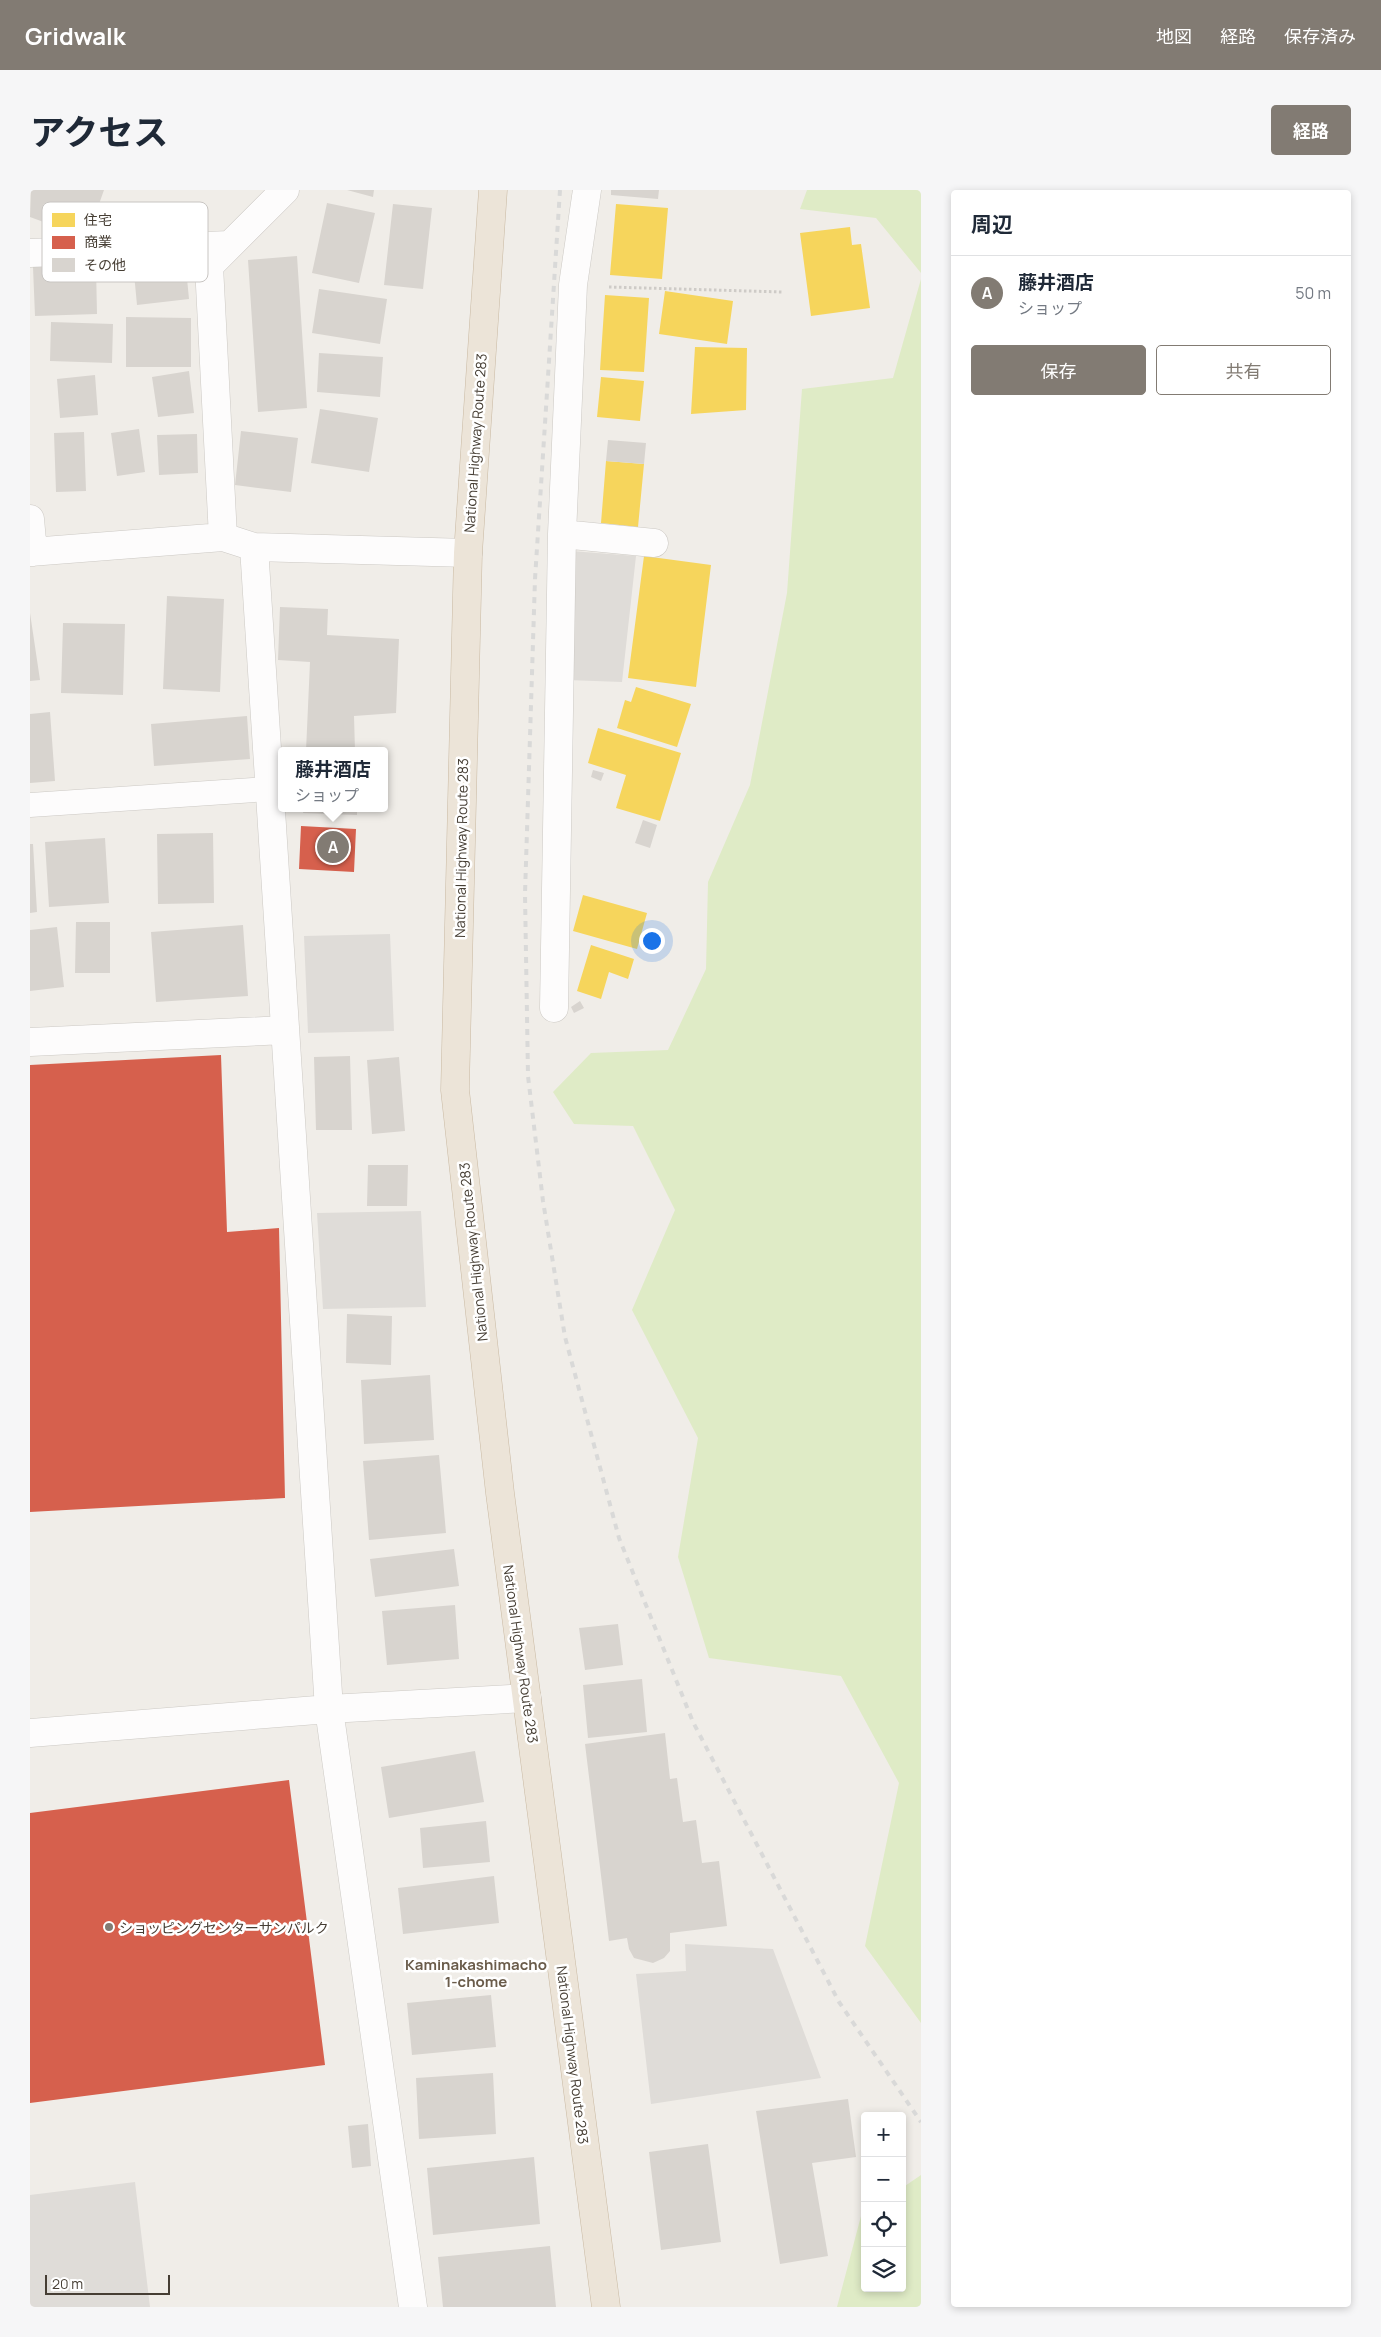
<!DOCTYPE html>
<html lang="ja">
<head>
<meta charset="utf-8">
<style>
	:root { --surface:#fff; --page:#f6f6f7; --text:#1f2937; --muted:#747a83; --line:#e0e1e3; --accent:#827b73 }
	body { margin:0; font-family:Manrope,"Noto Sans JP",sans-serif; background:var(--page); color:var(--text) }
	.controls { position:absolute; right:15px; bottom:15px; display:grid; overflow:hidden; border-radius:5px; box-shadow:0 2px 8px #0003 }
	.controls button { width:45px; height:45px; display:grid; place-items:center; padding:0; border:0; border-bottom:1px solid var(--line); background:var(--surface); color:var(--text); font:25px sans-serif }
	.scale { position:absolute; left:15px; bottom:12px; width:125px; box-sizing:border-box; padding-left:5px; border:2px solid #463e34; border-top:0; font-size:14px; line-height:18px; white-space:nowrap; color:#463e34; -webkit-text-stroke:4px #fff; paint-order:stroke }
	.you { position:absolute; left:621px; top:750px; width:18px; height:18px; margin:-12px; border:4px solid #fff; border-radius:50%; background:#1a73e8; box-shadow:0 0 0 8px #1a73e833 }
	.badge { display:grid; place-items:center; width:32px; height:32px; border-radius:50%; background:var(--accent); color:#fff; font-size:16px; font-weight:700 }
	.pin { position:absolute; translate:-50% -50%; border:2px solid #fff; box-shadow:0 1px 5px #0006 }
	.popup { position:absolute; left:248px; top:557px; width:110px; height:65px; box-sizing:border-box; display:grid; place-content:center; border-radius:5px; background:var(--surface); filter:drop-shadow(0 1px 4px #0005); font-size:16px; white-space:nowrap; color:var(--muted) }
	.popup b { font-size:19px; color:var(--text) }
	.popup::after { content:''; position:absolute; left:50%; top:100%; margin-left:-10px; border:10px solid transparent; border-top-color:var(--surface) }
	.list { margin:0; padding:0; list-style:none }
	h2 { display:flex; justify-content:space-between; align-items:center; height:65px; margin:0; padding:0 20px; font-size:21px }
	h2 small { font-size:16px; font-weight:400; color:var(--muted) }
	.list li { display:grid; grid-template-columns:32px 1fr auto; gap:15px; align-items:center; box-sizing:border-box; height:75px; padding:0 20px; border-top:1px solid var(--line) }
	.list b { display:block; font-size:19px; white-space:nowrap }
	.list p { margin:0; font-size:16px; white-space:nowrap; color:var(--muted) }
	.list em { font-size:16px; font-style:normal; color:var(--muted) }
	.actions { display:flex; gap:10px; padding:15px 20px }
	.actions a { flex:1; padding:11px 0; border:1px solid var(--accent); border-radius:5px; text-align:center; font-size:18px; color:var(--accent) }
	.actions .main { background:var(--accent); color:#fff }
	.icon { flex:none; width:28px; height:28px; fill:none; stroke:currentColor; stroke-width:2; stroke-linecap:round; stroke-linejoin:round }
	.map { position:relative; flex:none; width:891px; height:2117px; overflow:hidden; border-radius:5px }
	header { display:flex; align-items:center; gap:30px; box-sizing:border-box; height:70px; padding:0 25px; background:var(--accent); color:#fff }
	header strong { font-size:24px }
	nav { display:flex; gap:28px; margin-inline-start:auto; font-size:18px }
	.intro { display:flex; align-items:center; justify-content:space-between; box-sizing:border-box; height:120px; padding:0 30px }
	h1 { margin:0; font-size:35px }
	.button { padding:12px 22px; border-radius:5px; background:var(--accent); color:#fff; font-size:18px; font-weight:700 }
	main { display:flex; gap:30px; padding:0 30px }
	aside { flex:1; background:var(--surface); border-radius:5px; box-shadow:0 2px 8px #0003 }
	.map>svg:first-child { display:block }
	.green { fill:#dfebc6 }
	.parking { fill:#dfdcd8 }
	.homes { fill:#f6d55c }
	.shops { fill:#d6604d }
	.building { fill:#d8d4cf }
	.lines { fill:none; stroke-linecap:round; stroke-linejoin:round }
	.lane-casing { stroke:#ccc9c4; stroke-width:25 }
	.street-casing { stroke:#ccc9c4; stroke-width:29 }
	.highway-casing { stroke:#c9b9a2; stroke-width:29 }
	.path { stroke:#cecbc7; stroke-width:3; stroke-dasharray:2.5 2.5; stroke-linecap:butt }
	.lane { stroke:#fdfcfc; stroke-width:24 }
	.street { stroke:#fdfcfc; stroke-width:28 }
	.highway { stroke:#ece4d8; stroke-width:28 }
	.rail { stroke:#d9d9d8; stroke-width:4; stroke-dasharray:6 6; stroke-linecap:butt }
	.poi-dot { fill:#827b73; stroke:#fff; stroke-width:2 }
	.labels { text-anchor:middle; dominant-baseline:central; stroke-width:5; stroke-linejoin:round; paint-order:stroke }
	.street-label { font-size:14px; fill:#463e34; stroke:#fff }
	.poi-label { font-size:14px; fill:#463e34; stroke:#fff; text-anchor:start }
	.neighbourhood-label { font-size:15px; font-weight:bold; fill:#6a5c4b; stroke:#fff }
	.key { fill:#fff; stroke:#c8c5c2; stroke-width:1 }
	.key-label { font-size:14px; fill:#463e34 }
</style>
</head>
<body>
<header>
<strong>Gridwalk</strong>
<nav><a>地図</a><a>経路</a><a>保存済み</a></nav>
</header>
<div class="intro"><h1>アクセス</h1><a class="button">経路</a></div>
<main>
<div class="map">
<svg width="891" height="2117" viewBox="0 0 891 2117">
	<rect width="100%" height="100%" fill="#f0ede8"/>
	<!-- green -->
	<path class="green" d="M777,0H891V83L846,28L770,19Z
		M891,89V1833L835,1756L869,1593L811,1486L679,1468L648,1367L668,1248L602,1120L645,1020L603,936L544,934L523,902L561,863L638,860L676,779L678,692L720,595L757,403L772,199L863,188Z
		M891,1985V2117H807L831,2026L835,2024V2098H872V1998Z"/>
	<!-- parking -->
	<path class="parking" d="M541,361L606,366L592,492L537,490Z
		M360,744L364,841L278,843L274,746Z
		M391,1021L396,1117L293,1119L287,1023Z
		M655,1754L743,1759L791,1888L621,1914L606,1784L656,1781Z
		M105,1992L120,2117H0V2005Z"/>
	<!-- homes -->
	<path class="homes" d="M586,14L638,18L632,89L580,85Z
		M820,37L822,55L831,54L840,118L781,126L770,43Z
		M635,101L703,111L697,154L629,144Z
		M575,105L619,108L614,182L570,180Z
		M665,157L717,158L716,220L661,224Z
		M571,187L614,191L610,231L567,227Z
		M576,271L614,274L608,337L571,333Z
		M614,366L681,375L666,497L598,488Z
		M606,497L661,514L647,557L587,538L595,510L601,512Z
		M568,538L651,563L630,631L586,618L596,585L558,573Z
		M553,705L617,723L607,759L543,741Z
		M561,755L604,769L598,789L579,782L571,809L547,801Z"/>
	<!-- shops -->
	<path class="shops" d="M271,636L326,639L324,682L269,679Z
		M191,865L197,1042L249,1038L255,1308L0,1322V875Z
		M259,1590L295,1875L0,1913V1623Z"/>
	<!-- building -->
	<path class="building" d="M1,0H74L57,48L0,27Z
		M317,0H344L343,7Z
		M581,0H629L628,9L581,5Z
		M297,13L345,23L329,93L282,83Z
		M363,14L402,18L393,99L354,95Z
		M267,66L277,218L228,222L218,70Z
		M155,68L159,109L107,115L103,73Z
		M3,77H66L67,124L5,126Z
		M289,99L357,109L350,154L282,143Z
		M96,127L161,128V177H96Z
		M21,132L83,134L82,173L20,171Z
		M289,163L353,167L350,207L287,202Z
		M159,181L164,223L128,227L122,187Z
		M65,185L68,225L30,228L27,189Z
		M290,219L348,228L339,282L281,273Z
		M109,239L115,282L87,286L81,243Z
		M211,241L268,248L261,302L205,295Z
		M54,242L56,301L26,302L24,243Z
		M167,244L168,283L129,285L127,245Z
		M578,250L616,253L614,274L576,271Z
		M137,406L194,409L190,502L133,499Z
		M250,417L298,419L297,445L369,449L366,523L324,526L325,561H276L280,472L248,470Z
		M0,423L10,490L0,491Z
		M33,433L95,434L93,505L31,503Z
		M20,522L25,591L0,593V524Z
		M217,526L220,569L124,576L121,534Z
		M563,580L574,583L571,591L561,587Z
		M274,618H327V625L273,623Z
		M613,630L627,635L620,658L605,653Z
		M183,643L184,713L128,714L127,644Z
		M75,648L79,713L19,717L15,652Z
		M0,654H3L7,722L0,723Z
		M46,732H80V783H45Z
		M213,735L218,806L126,812L121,742Z
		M27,737L34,797L0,801V740Z
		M550,811L554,818L544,823L541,817Z
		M320,866L322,940H286L284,867Z
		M369,867L375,941L342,944L337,870Z
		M338,975H378L377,1016H337Z
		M317,1124L362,1126L361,1175L316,1173Z
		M400,1185L404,1250L334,1254L331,1190Z
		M409,1265L416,1343L339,1350L333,1271Z
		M424,1359L429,1396L345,1407L340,1369Z
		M425,1415L429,1469L357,1475L352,1421Z
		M588,1434L593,1475L555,1480L549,1438Z
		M612,1489L617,1542L558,1548L553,1495Z
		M635,1543L640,1589L647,1588L653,1632L666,1630L672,1673L689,1671L697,1736L640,1743V1761L634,1768L623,1773L604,1768L599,1759L597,1748L579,1751L555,1554Z
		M445,1561L454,1612L359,1628L351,1577Z
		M456,1631L460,1672L393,1678L390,1638Z
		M464,1686L469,1733L373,1744L368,1698Z
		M461,1805L466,1857L382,1865L377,1813Z
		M463,1883L466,1944L389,1949L386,1888Z
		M818,1909L826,1967L782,1973L798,2066L750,2074L726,1921Z
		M338,1934L341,1976L322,1978L318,1936Z
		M678,1954L691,2052L631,2060L619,1962Z
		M504,1967L510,2034L403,2045L397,1978Z
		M520,2056L526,2117H413L408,2067Z"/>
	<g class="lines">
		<defs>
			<path id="lane" d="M0,615L239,599"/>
			<path id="street" d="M0,63L200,55
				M0,329L3,362
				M532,344L624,353
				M193,347L179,76L255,0
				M224,357L299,1519L383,2117
				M0,362L193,347L224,357L438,363
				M524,818L532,344L543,95L557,0
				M0,852L255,840
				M0,1543L299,1519L497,1508"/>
			<path id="highway" d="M463,0L438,363L425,900L470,1303L576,2117"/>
		</defs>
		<!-- lane casing -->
		<use href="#lane" class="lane-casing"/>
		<!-- street casing -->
		<use href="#street" class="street-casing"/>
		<!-- highway casing -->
		<use href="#highway" class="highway-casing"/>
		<!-- path -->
		<path class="path" d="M579,97L753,102"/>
		<!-- lane -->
		<use href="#lane" class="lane"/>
		<!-- street -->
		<use href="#street" class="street"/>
		<!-- highway -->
		<use href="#highway" class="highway"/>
		<!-- rail -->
		<path class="rail" d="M530,0L505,389L495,704L498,886L513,1011L535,1147L589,1348L663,1532L809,1812L891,1932"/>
	</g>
	<!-- markers -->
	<circle class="poi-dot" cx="79" cy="1737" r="5"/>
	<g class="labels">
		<!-- street labels -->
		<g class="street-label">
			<text transform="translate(445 253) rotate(-86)">National Highway Route 283</text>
			<text transform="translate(431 658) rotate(-89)">National Highway Route 283</text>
			<text transform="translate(443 1062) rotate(-96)">National Highway Route 283</text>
			<text transform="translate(491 1464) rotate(82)">National Highway Route 283</text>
			<text transform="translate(543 1865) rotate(83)">National Highway Route 283</text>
		</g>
		<!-- poi labels -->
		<g class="poi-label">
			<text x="89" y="1737">ショッピングセンターサンパルク</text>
		</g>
		<!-- neighbourhood labels -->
		<g class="neighbourhood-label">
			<text x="446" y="1774">Kaminakashimacho<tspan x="446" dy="17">1-chome</tspan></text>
		</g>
	</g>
	<!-- legend -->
	<rect x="12" y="12" width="166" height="80" rx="8" class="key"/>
	<rect x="22" y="23" width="23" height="14" fill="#f6d55c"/>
	<rect x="22" y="46" width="23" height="13" fill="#d6604d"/>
	<rect x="22" y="68" width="23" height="14" fill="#d8d4cf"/>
	<g class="key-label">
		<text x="54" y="35">住宅</text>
		<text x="54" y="57">商業</text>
		<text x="54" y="80">その他</text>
	</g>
</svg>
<div class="controls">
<button>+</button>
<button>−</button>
<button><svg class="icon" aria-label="locate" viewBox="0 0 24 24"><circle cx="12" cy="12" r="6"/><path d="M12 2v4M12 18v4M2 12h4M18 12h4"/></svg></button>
<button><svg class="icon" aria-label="layers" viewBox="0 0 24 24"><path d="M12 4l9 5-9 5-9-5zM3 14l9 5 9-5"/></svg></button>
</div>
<div class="scale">20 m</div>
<div class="you"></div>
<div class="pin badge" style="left:303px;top:657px">A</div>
<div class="popup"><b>藤井酒店</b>ショップ</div>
</div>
<aside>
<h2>周辺<small></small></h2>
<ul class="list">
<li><span class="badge">A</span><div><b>藤井酒店</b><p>ショップ</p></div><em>50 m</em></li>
</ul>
<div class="actions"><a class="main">保存</a><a>共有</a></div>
</aside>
</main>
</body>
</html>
